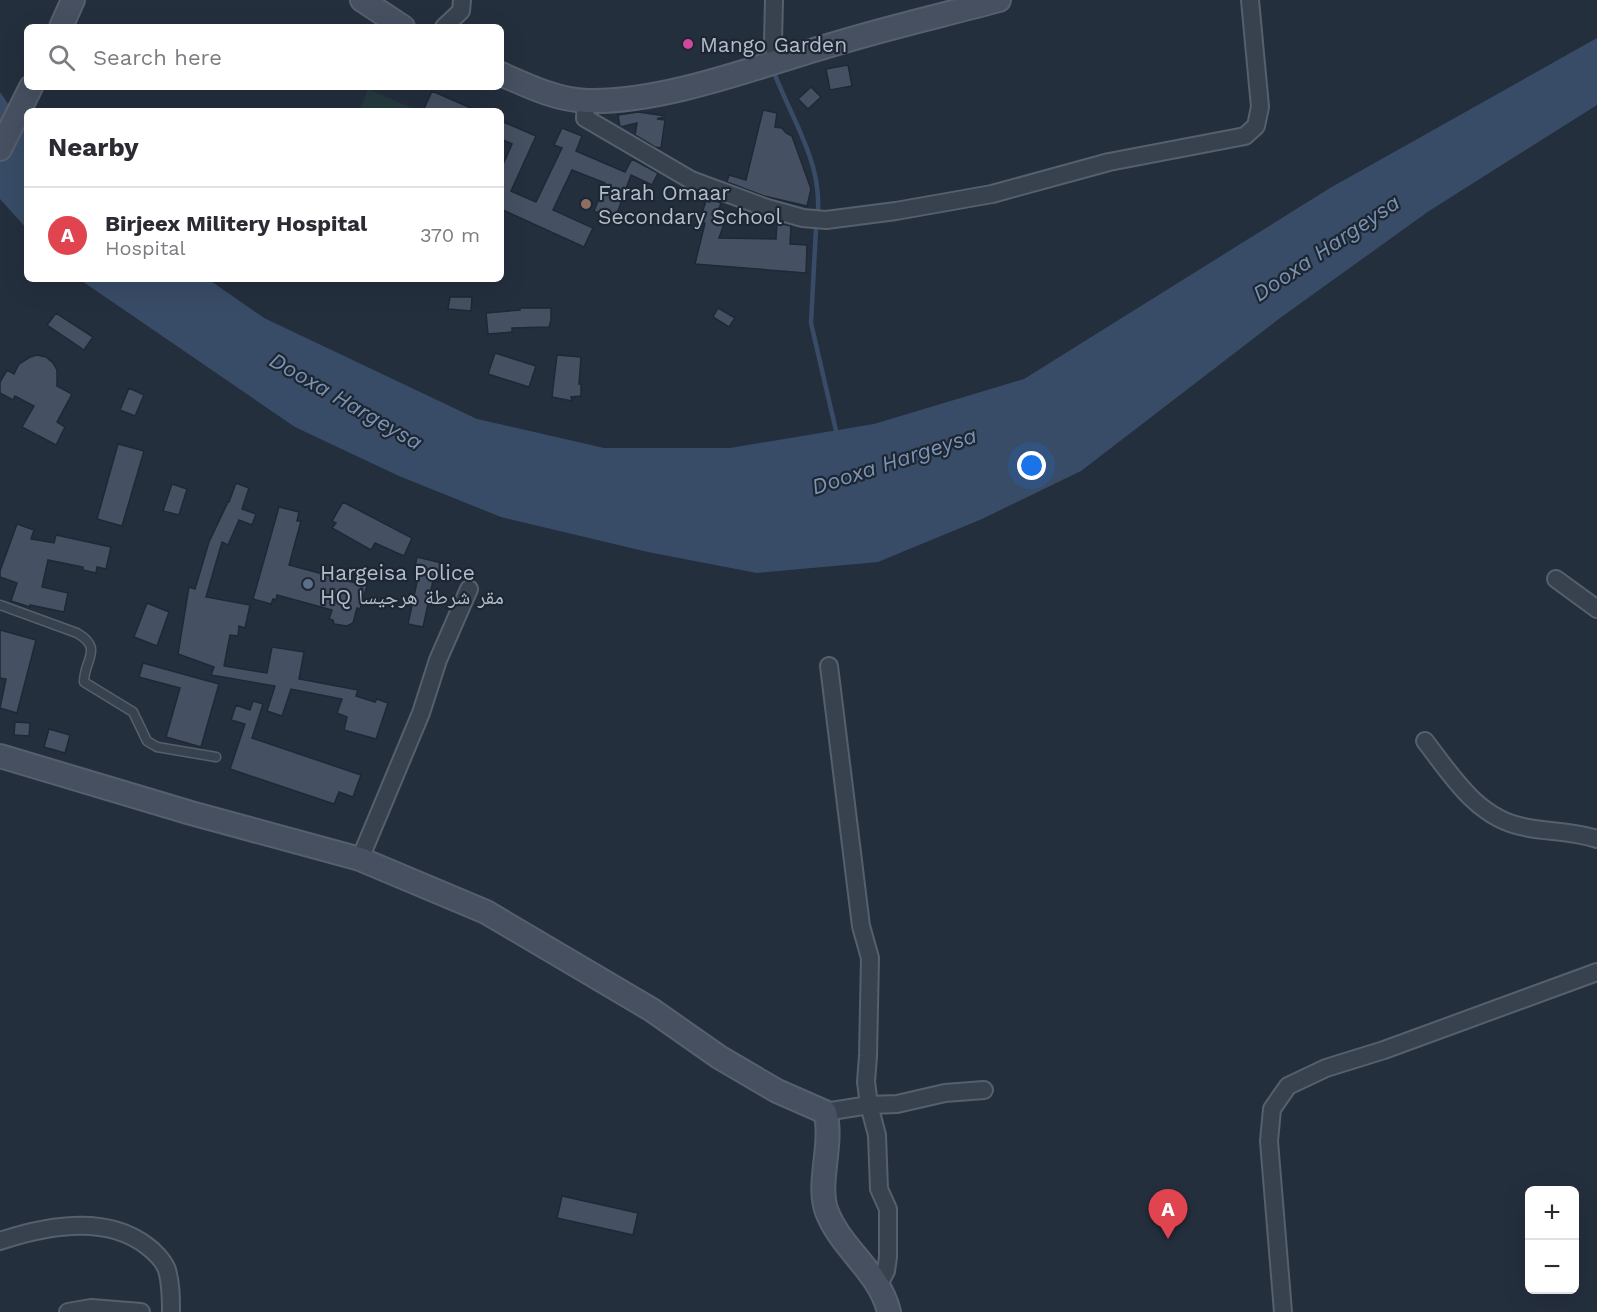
<!DOCTYPE html>
<html lang="en">
<head>
<meta charset="utf-8">
<style>
	:root { --surface:#fff; --page:#f7f7f7; --text:#2b2b33; --muted:#7c7c81; --line:#e1e1e2; --accent:#b45309 }
	body { margin:0; font-family:"Work Sans","Noto Naskh Arabic",sans-serif; background:var(--page); color:var(--text) }
	.controls { position:absolute; right:18px; bottom:18px; display:grid; overflow:hidden; border-radius:9px; box-shadow:0 6px 24px #0002 }
	.controls button { width:54px; height:54px; display:grid; place-items:center; padding:0; border:0; border-bottom:2px solid var(--line); background:var(--surface); color:var(--text); font:30px sans-serif }
	.you { position:absolute; left:1032px; top:466px; width:21px; height:21px; margin:-15px; border:4px solid #fff; border-radius:50%; background:#1a73e8; box-shadow:0 0 0 9px #1a73e833 }
	.badge { display:grid; place-items:center; width:39px; height:39px; border-radius:50%; background:var(--accent); color:#fff; font-size:20px; font-weight:700 }
	.pin { position:absolute; translate:-50% -50px; filter:drop-shadow(0 2px 3px #0008) }
	.pin::after { content:''; position:absolute; top:32px; width:21px; height:18px; background:inherit; clip-path:polygon(0 0,100% 0,50% 100%) }
	.list { margin:0; padding:0; list-style:none }
	h2 { display:flex; justify-content:space-between; align-items:center; height:78px; margin:0; padding:0 24px; font-size:26px }
	h2 small { font-size:20px; font-weight:400; color:var(--muted) }
	.list li { display:grid; grid-template-columns:39px 1fr auto; gap:18px; align-items:center; box-sizing:border-box; height:96px; padding:0 24px; border-top:2px solid var(--line) }
	.list b { display:block; font-size:22px; white-space:nowrap }
	.list p { margin:0; font-size:20px; white-space:nowrap; color:var(--muted) }
	.list em { font-size:20px; font-style:normal; color:var(--muted) }
	.icon { flex:none; width:33px; height:33px; fill:none; stroke:currentColor; stroke-width:2; stroke-linecap:round; stroke-linejoin:round }
	.map { position:relative; flex:none; width:1597px; height:1312px; overflow:hidden }
	.search { position:absolute; background:var(--surface); box-shadow:0 6px 24px #0002; left:24px; top:24px; width:480px; height:66px; display:flex; align-items:center; gap:15px; box-sizing:border-box; padding:0 21px; border-radius:9px; color:var(--muted); font-size:22px }
	.panel { position:absolute; background:var(--surface); box-shadow:0 6px 24px #0002; left:24px; top:108px; width:480px; height:174px; border-radius:9px }
	.map>svg:first-child { display:block }
	.green { fill:#263c3f }
	.water { fill:#394c67 }
	.lines { fill:none; stroke-linecap:round; stroke-linejoin:round }
	.stream { stroke:#394c67; stroke-width:4.5 }
	.building { fill:#455162; stroke:#1f2835; stroke-width:1.5 }
	.lane-casing { stroke:#565f6c; stroke-width:11 }
	.street-casing { stroke:#565f6c; stroke-width:20 }
	.secondary-casing { stroke:#565f6c; stroke-width:26 }
	.lane { stroke:#38414e; stroke-width:8 }
	.street { stroke:#38414e; stroke-width:16 }
	.secondary { stroke:#465061; stroke-width:22 }
	.hotel-dot { fill:#d1479c; stroke:#1d2633; stroke-width:2 }
	.education-dot { fill:#8d6e63; stroke:#1d2633; stroke-width:2 }
	.service-dot { fill:#5c6f8a; stroke:#1d2633; stroke-width:2 }
	.labels { text-anchor:middle; dominant-baseline:central; stroke-width:4.5; stroke-linejoin:round; paint-order:stroke }
	.poi-label { font-size:21px; fill:#b4bcc9; stroke:#1d2633; text-anchor:start }
	.water-label { font-size:22px; font-style:italic; fill:#7c92b1; stroke:#1d2633 }
</style>
</head>
<body>
<div class="map">
<svg width="1597" height="1312" viewBox="0 0 1597 1312">
	<rect width="100%" height="100%" fill="#242f3e"/>
	<!-- green -->
	<path class="green" d="M368,89L417,110L416,111H359Z"/>
	<!-- water -->
	<path class="water" d="M1597,38V105L1429,211L1280,318L1081,471L982,519L878,562L757,573L648,552L501,517L399,476L295,427L79,279H208L264,318L477,419L604,448H730L874,424L1024,379L1330,188Z
		M0,92L27,132V229L0,199Z"/>
	<g class="lines">
		<!-- stream -->
		<path class="stream" d="M775,75C795,126 827,170 816,228L811,323L837,435"/>
	</g>
	<!-- building -->
	<path class="building" d="M848,65L852,86L830,90L826,69Z
		M811,87L821,97L808,109L798,99Z
		M432,91L478,111H423Z
		M763,110L777,113L775,127L782,128L786,133L792,136L811,189L807,206L764,196L727,182L729,175L746,180Z
		M638,112L666,116L657,119L665,120L661,148L655,147L635,135L637,123L620,127L618,115Z
		M501,121L536,136L511,191L536,202L562,148L554,145L562,128L582,136L576,151L625,172L632,159L658,173L652,185L631,175L615,219L594,211L605,183L572,170L553,210L593,228L584,247L503,210L501,214V169L512,144L501,139Z
		M711,199L721,203L718,212L727,215L719,238L776,239L777,223L791,226L790,244L807,245L806,273L695,264L705,223L699,222L706,201L710,202Z
		M450,297H472L471,311L448,309Z
		M520,308H551V320L549,327L512,328V332L488,334L486,313L520,310Z
		M718,308L735,318L729,327L713,317Z
		M56,313L93,337L84,350L47,325Z
		M495,353L536,366L529,387L488,374Z
		M37,355L46,357L53,363L57,370V386L72,394L57,422L65,427L56,445L22,427L34,406L15,396L13,400L0,393V382L7,370L14,374L19,364L30,357Z
		M557,355L581,357L579,384H581V396L571,397L572,401L552,397Z
		M129,388L144,395L135,416L120,410Z
		M118,444L144,451L122,526L97,519Z
		M236,483L249,488L242,509L256,514L252,525L239,520L228,545L222,542L206,597L250,605L245,628L239,626L238,636L230,635L224,666L267,673L272,647L304,652L299,679L358,690L356,696L375,702L377,699L388,703L376,739L344,730L347,717L337,713L342,699L291,689L282,716L267,711L275,686L211,675L214,667L178,654L189,587L195,589L209,542L228,502H229Z
		M172,484L187,489L179,515L163,511Z
		M343,502L412,538L404,556L375,543L371,550L332,528L336,523L332,521Z
		M279,507L299,512L297,521H301L289,565L367,586L360,609L357,608L353,623L347,626L334,624L333,620L329,619L332,610L277,595L276,600L273,599L271,604L253,599Z
		M17,524L34,530L31,539L54,543L56,535L111,547L106,569L97,567L96,573L83,570V567L48,560L42,587L68,593L64,612L30,605V607L11,601L17,583L0,577V571Z
		M417,557L442,563L438,582L433,581L423,627L408,624L418,577L413,576Z
		M147,603L169,612L157,646L134,637Z
		M0,630L36,640L17,713L0,708L6,679L0,678Z
		M143,663L219,684L201,747L166,737L180,688L139,677Z
		M253,701L263,704L252,738L361,775L353,797L339,792L334,804L230,769L245,724L231,720L236,705L250,710Z
		M15,722L30,723L29,736L14,735Z
		M49,729L70,735L65,753L44,747Z
		M562,1196L638,1213L633,1235L557,1218Z"/>
	<g class="lines">
		<defs>
			<path id="lane" d="M0,605L77,633C104,649 84,659 84,682L133,712L147,741L157,747L216,757"/>
			<path id="street" d="M774,0L773,42L777,61
				M444,27L461,11L462,0
				M586,101L585,118L691,180L767,208L803,218L826,220L896,211L992,194L1109,162L1245,136L1256,126L1260,107L1250,0
				M1556,579L1597,609
				M1425,741C1452,776 1477,818 1524,827C1548,832 1573,831 1597,839
				M360,859L421,713L438,660L469,589
				M825,1112L869,1105L866,1082L868,1056L870,958L861,926L829,666
				M0,1241C45,1226 106,1214 147,1246C154,1251 164,1261 167,1270C171,1284 171,1298 171,1312
				M879,1284L886,1271L888,1257V1209L879,1189L877,1135L869,1105L897,1104L945,1093L984,1090
				M68,1312L91,1308L141,1312
				M1283,1312L1269,1141L1272,1109L1288,1086L1326,1068L1384,1050L1597,972"/>
			<path id="secondary" d="M362,0L403,27
				M61,27L73,0
				M501,74C528,86 557,100 587,101C664,103 758,66 831,45C886,28 943,15 999,0
				M0,149L31,87
				M0,756L191,813L360,859L486,912L652,1010L719,1057L777,1091L825,1112C834,1143 816,1184 827,1212C842,1250 879,1271 889,1312"/>
		</defs>
		<!-- lane casing -->
		<use href="#lane" class="lane-casing"/>
		<!-- street casing -->
		<use href="#street" class="street-casing"/>
		<!-- secondary casing -->
		<use href="#secondary" class="secondary-casing"/>
		<!-- lane -->
		<use href="#lane" class="lane"/>
		<!-- street -->
		<use href="#street" class="street"/>
		<!-- secondary -->
		<use href="#secondary" class="secondary"/>
	</g>
	<!-- markers -->
	<circle class="hotel-dot" cx="688" cy="44" r="6"/>
	<circle class="education-dot" cx="586" cy="204" r="6"/>
	<circle class="service-dot" cx="308" cy="584" r="6"/>
	<g class="labels">
		<!-- poi labels -->
		<g class="poi-label">
			<text x="700" y="44">Mango Garden</text>
			<text x="598" y="192">Farah Omaar<tspan x="598" dy="24">Secondary School</tspan></text>
			<text x="320" y="572">Hargeisa Police<tspan x="320" dy="24">HQ مقر شرطة هرجيسا</tspan></text>
		</g>
		<!-- water labels -->
		<g class="water-label">
			<text transform="translate(1326 248) rotate(-34)">Dooxa Hargeysa</text>
			<text transform="translate(346 401) rotate(30)">Dooxa Hargeysa</text>
			<text transform="translate(894 461) rotate(-18)">Dooxa Hargeysa</text>
		</g>
	</g>
</svg>
<div class="controls">
<button>+</button>
<button>−</button>
</div>
<div class="you"></div>
<div class="pin badge" style="left:1168px;top:1239px;background:#e0444e">A</div>
<div class="search"><svg class="icon" aria-label="search" viewBox="0 0 24 24"><circle cx="10" cy="10" r="6"/><path d="M15 15l6 6"/></svg>Search here</div>
<section class="panel">
<h2>Nearby<small></small></h2>
<ul class="list">
<li><span class="badge" style="background:#e0444e">A</span><div><b>Birjeex Militery Hospital</b><p>Hospital</p></div><em>370 m</em></li>
</ul>
</section>
</div>
</body>
</html>
